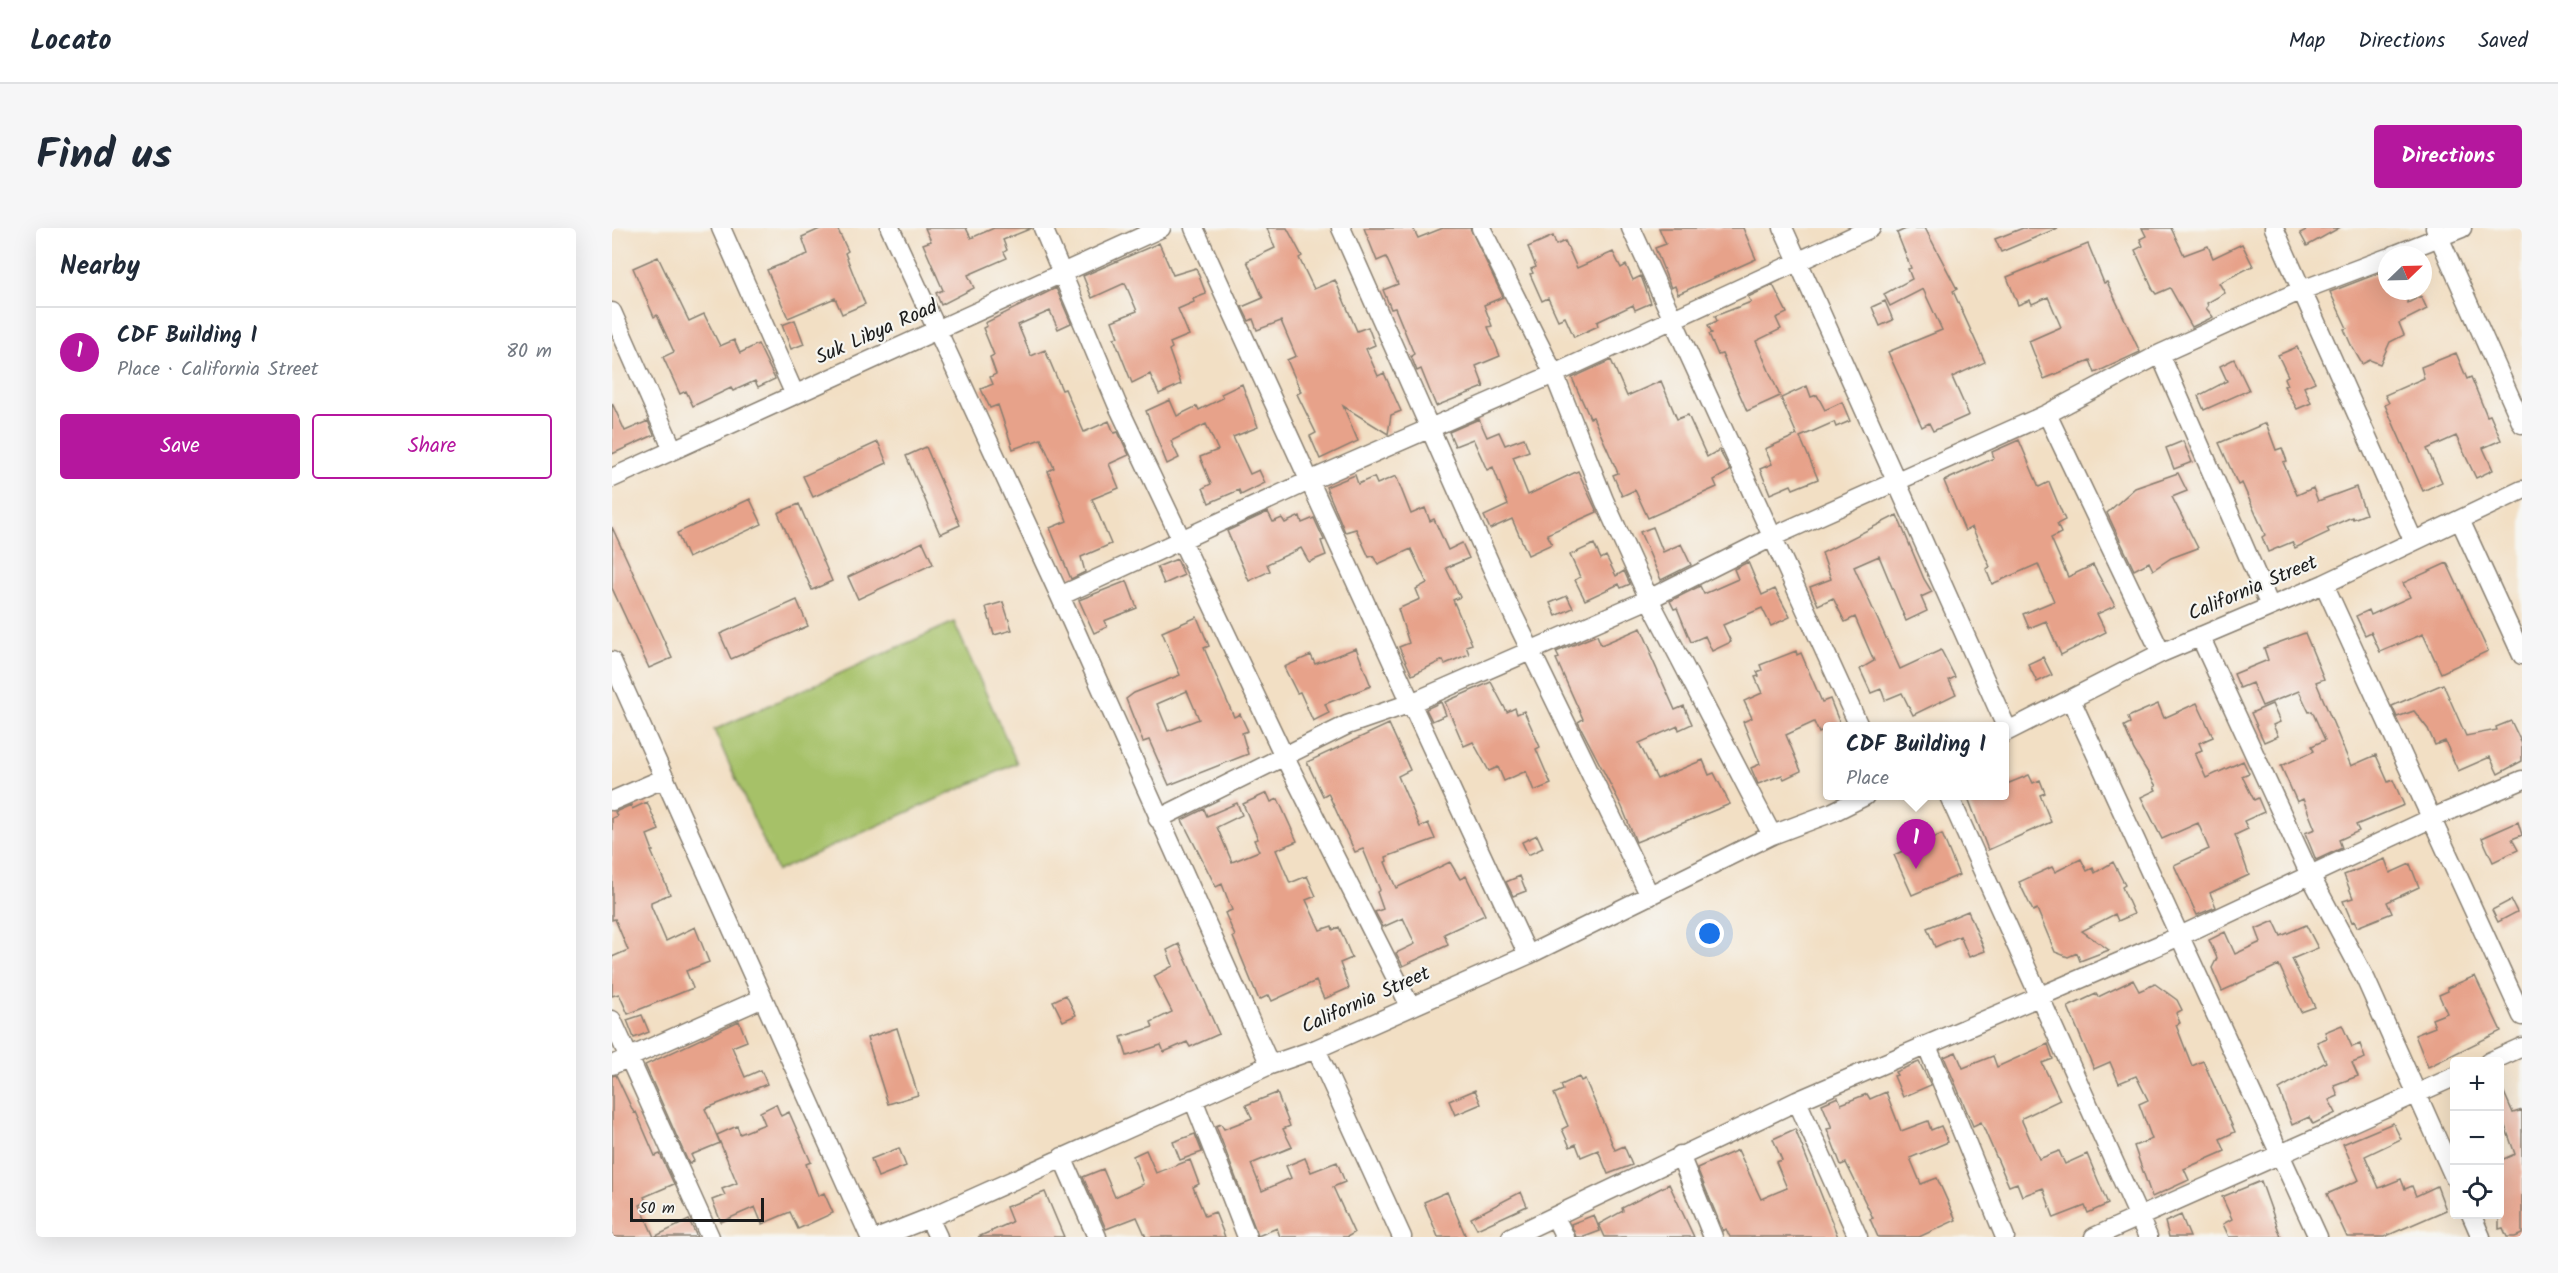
<!DOCTYPE html>
<html lang="en">
<head>
<meta charset="utf-8">
<style>
	:root { --surface:#fff; --page:#f6f6f7; --text:#1f2937; --muted:#747a83; --line:#e0e1e3; --accent:#b5179e }
	body { margin:0; font-family:Kalam,sans-serif; background:var(--page); color:var(--text) }
	.controls { position:absolute; right:18px; bottom:18px; display:grid; overflow:hidden; border-radius:6px; box-shadow:0 6px 24px #0002 }
	.controls button { width:54px; height:54px; display:grid; place-items:center; padding:0; border:0; border-bottom:2px solid var(--line); background:var(--surface); color:var(--text); font:30px sans-serif }
	.compass { position:absolute; left:1766px; top:18px; width:54px; height:54px; border-radius:50%; background:var(--surface); box-shadow:0 6px 24px #0002; rotate:67deg }
	.scale { position:absolute; left:18px; bottom:15px; width:134px; box-sizing:border-box; padding-left:6px; border:3px solid #1c1c1c; border-top:0; font-size:16px; line-height:21px; white-space:nowrap; color:#1c1c1c; -webkit-text-stroke:4px #f6f6f2; paint-order:stroke }
	.you { position:absolute; left:1098px; top:706px; width:21px; height:21px; margin:-15px; border:4px solid #fff; border-radius:50%; background:#1a73e8; box-shadow:0 0 0 9px #1a73e833 }
	.badge { display:grid; place-items:center; width:39px; height:39px; border-radius:50%; background:var(--accent); color:#fff; font-size:20px; font-weight:700 }
	.pin { position:absolute; translate:-50% -50px; filter:drop-shadow(0 2px 3px #0008) }
	.pin::after { content:''; position:absolute; top:32px; width:21px; height:18px; background:inherit; clip-path:polygon(0 0,100% 0,50% 100%) }
	.popup { position:absolute; left:1211px; top:494px; width:186px; height:78px; box-sizing:border-box; display:grid; place-content:center; border-radius:6px; background:var(--surface); filter:drop-shadow(0 2px 4px #0005); font-size:20px; white-space:nowrap; color:var(--muted) }
	.popup b { font-size:22px; color:var(--text) }
	.popup::after { content:''; position:absolute; left:50%; top:100%; margin-left:-12px; border:12px solid transparent; border-top-color:var(--surface) }
	.list { margin:0; padding:0; list-style:none }
	h2 { display:flex; justify-content:space-between; align-items:center; height:78px; margin:0; padding:0 24px; font-size:26px }
	h2 small { font-size:20px; font-weight:400; color:var(--muted) }
	.list li { display:grid; grid-template-columns:39px 1fr auto; gap:18px; align-items:center; box-sizing:border-box; height:90px; padding:0 24px; border-top:2px solid var(--line) }
	.list b { display:block; font-size:22px; white-space:nowrap }
	.list p { margin:0; font-size:20px; white-space:nowrap; color:var(--muted) }
	.list em { font-size:20px; font-style:normal; color:var(--muted) }
	.actions { display:flex; gap:12px; padding:18px 24px }
	.actions a { flex:1; padding:14px 0; border:2px solid var(--accent); border-radius:6px; text-align:center; font-size:21px; color:var(--accent) }
	.actions .main { background:var(--accent); color:#fff }
	.icon { flex:none; width:33px; height:33px; fill:none; stroke:currentColor; stroke-width:2; stroke-linecap:round; stroke-linejoin:round }
	.map { position:relative; flex:none; width:1910px; height:1009px; overflow:hidden; border-radius:6px }
	header { display:flex; align-items:center; gap:36px; box-sizing:border-box; height:84px; padding:0 30px; background:var(--surface); border-bottom:2px solid var(--line) }
	header strong { font-size:28px }
	nav { display:flex; gap:33px; margin-inline-start:auto; font-size:21px }
	.intro { display:flex; align-items:center; justify-content:space-between; box-sizing:border-box; height:144px; padding:0 36px }
	h1 { margin:0; font-size:42px }
	.button { padding:15px 27px; border-radius:6px; background:var(--accent); color:#fff; font-size:21px; font-weight:700 }
	main { display:flex; gap:36px; padding:0 36px }
	aside { flex:1; background:var(--surface); border-radius:6px; box-shadow:0 6px 24px #0002 }
	.map>svg:first-child { display:block }
	.green { fill:#a6c167; stroke:#616e42; stroke-width:1.5 }
	.building { fill:#e7a28a; fill-rule:evenodd }
	.lines { fill:none; stroke-linecap:round; stroke-linejoin:round }
	.minor-casing { stroke:#877e70; stroke-width:21 }
	.minor { stroke:#fff; stroke-width:18 }
	.labels { text-anchor:middle; dominant-baseline:central; stroke-width:4.5; stroke-linejoin:round; paint-order:stroke }
	.street-label { font-size:20px; fill:#1c1c1c; stroke:#f6f6f2 }
</style>
</head>
<body>
<header>
<strong>Locato</strong>
<nav><a>Map</a><a>Directions</a><a>Saved</a></nav>
</header>
<div class="intro"><h1>Find us</h1><a class="button">Directions</a></div>
<main>
<aside>
<h2>Nearby<small></small></h2>
<ul class="list">
<li><span class="badge">1</span><div><b>CDF Building I</b><p>Place · California Street</p></div><em>80 m</em></li>
</ul>
<div class="actions"><a class="main">Save</a><a>Share</a></div>
</aside>
<div class="map">
<svg width="1910" height="1009" viewBox="0 0 1910 1009">
	<rect width="100%" height="100%" fill="#f6f6f2"/>
	<filter id="ink" filterUnits="userSpaceOnUse"><feTurbulence type="fractalNoise" baseFrequency=".0167" numOctaves="2"/><feDisplacementMap in="SourceGraphic" scale="12" xChannelSelector="R" yChannelSelector="G"/><feConvolveMatrix kernelMatrix="1 2 1 2 8 2 1 2 1" color-interpolation-filters="sRGB"/></filter>
	<filter id="wash" filterUnits="userSpaceOnUse"><feTurbulence type="fractalNoise" baseFrequency=".008" numOctaves="4" result="noise"/><feDisplacementMap in="SourceGraphic" scale="24" xChannelSelector="R" yChannelSelector="G"/><feGaussianBlur stdDeviation="1.35" result="paint"/><feColorMatrix in="noise" values="0 0 0 0 0 0 0 0 0 0 0 0 0 0 0 0 0 1.4 0 .05"/><feComposite in="paint" operator="in"/></filter>
	<g filter="url(#wash)">
		<rect width="100%" height="100%" fill="#f2dfc4"/>
		<!-- green -->
		<path class="green" d="M342,394L405,535L165,643L102,502Z"/>
		<g id="blocks">
			<!-- building -->
			<path class="building" d="M210,0H225L236,23L233,25L253,76L230,86L223,70L176,90L155,42L196,26L190,9Z
				M313,0H354L359,10L382,0H420L391,12L395,22L392,24L395,30L356,47L362,60L329,77L324,65L331,62L311,16L319,13Z
				M655,0H675L690,28L687,30L702,61L723,52L745,103L756,99L763,117L754,121L766,148L772,145L789,183L779,187L776,206L731,178L746,213L708,231L698,208L704,205L685,166L689,164L675,132L684,128L669,93L645,102L641,91L637,93L630,79L651,70L635,33L663,20Z
				M752,0H801L806,10L831,0H858L891,69L872,77L880,98L876,99L888,128L864,138L872,159L824,178L809,141L805,143L799,128L802,126L783,80L779,81L771,62L786,56L774,29L765,33Z
				M1047,0H1131L1144,31L1066,66L1063,58L1059,60L1043,20L1054,16Z
				M1296,0H1313L1345,61L1341,63L1373,134L1340,149L1357,187L1321,203L1317,195L1310,199L1276,124L1330,102L1311,61L1278,78L1272,66L1300,51L1296,41L1299,40L1285,5Z
				M1411,0H1446L1389,24L1383,11Z
				M1530,0H1559L1572,27L1596,18L1601,30L1630,16L1641,38L1607,55L1613,65L1595,75L1596,78L1594,80L1601,89L1580,99L1558,60L1544,66L1541,62L1523,22L1531,18L1528,11L1534,8Z
				M1698,0H1727L1695,18L1688,5Z
				M941,8L944,17L953,13L965,40L1001,24L1009,40L1014,37L1021,52L1029,48L1039,75L1023,82L1021,77L985,94L986,98L962,109L953,89L946,92L936,70L930,73L918,46L921,45L919,41L924,39L916,19Z
				M547,15L561,47L584,40L594,66L581,71L582,74L566,81L577,107L558,115L560,120L557,122L569,156L547,166L538,146L520,155L502,110L506,109L500,93L525,83L513,55L480,70L471,48Z
				M1476,16L1492,55L1495,54L1528,124L1483,145L1478,132L1432,151L1417,113L1449,99L1436,69L1420,76L1418,72L1406,77L1395,49Z
				M46,29L77,93L92,86L108,118L122,112L128,125L146,116L163,151L146,159L143,153L121,163L119,160L81,178L74,163L68,166L51,129L62,124L45,87L42,89L21,40Z
				M1775,42V63H1791L1796,75L1809,68L1815,81L1787,95L1792,107L1778,114L1768,136L1758,132L1750,136L1739,117L1732,101L1735,100L1718,64Z
				M1161,57L1175,85L1164,90L1169,101L1144,113L1168,168L1135,183L1110,126L1106,127L1097,106L1100,105L1096,97L1105,93L1103,88L1139,74L1136,69Z
				M444,60L459,95L446,101L438,83L406,97L419,128L433,122L450,162L453,161L472,204L497,193L502,205L506,204L517,227L497,236L507,260L480,271L499,316L469,329L473,344L459,351L438,300L455,293L436,243L442,240L429,211L401,221L386,177L378,180L369,161L381,156L378,149L384,146L378,129L382,127L371,100L375,98L373,95Z
				M1273,73L1281,92L1268,98L1260,79Z
				M183,92L192,116L179,121L170,97Z
				M1685,119L1703,154L1692,159L1699,175L1685,181L1672,158L1675,157L1672,150L1676,148L1666,127Z
				M1844,125L1855,151L1859,149L1875,188L1878,187L1889,212L1871,220L1881,242L1864,250L1844,208L1815,221L1830,254L1811,263L1773,177L1777,175L1773,167L1812,150L1809,139Z
				M1622,131L1637,162L1592,182L1586,168L1615,153L1608,138Z
				M999,132L1015,168L1049,153L1065,191L1076,187L1095,229L1107,222L1116,238L1118,243L1102,252L1105,259L1036,290L1023,262L1010,268L1001,247L1006,245L981,189L978,190L960,150Z
				M630,156L646,199L621,209L638,246L647,242L653,255L629,267L627,262L597,275L591,260L599,256L588,229L606,222L594,196L559,213L567,230L555,236L534,183L558,172L565,188L585,178L587,182L611,170L609,166Z
				M1195,158L1199,169L1205,167L1213,182L1230,174L1238,193L1224,199L1222,194L1188,209L1206,251L1181,261L1179,257L1158,266L1148,241L1160,236L1153,221L1185,207L1169,170Z
				M0,175L13,203L36,193L42,207L0,226Z
				M867,191L875,209L887,204L893,217L912,210L917,223L901,229L916,267L966,243L985,284L935,306L940,316L916,327L900,291L878,301L872,288L896,277L881,239L875,242L861,211L843,218L837,204Z
				M1654,195L1664,222L1670,220L1675,233L1671,234L1685,267L1701,260L1706,273L1744,259L1754,286L1741,291L1740,289L1715,300L1717,304L1683,320L1680,314L1656,324L1650,309L1653,307L1630,255L1626,257L1607,215Z
				M1407,212L1427,259L1437,254L1453,292L1445,296L1449,305L1439,310L1456,349L1481,337L1503,378L1485,386L1494,404L1449,427L1434,393L1417,400L1411,386L1442,373L1426,336L1380,356L1374,341L1378,339L1360,299L1353,303L1332,253L1382,230L1380,224Z
				M1571,213L1580,234L1562,241L1554,220Z
				M266,214L275,235L201,269L191,248Z
				M314,219L348,297L328,306L294,228Z
				M1566,245L1575,263L1560,269L1586,320L1559,330L1541,342L1537,334L1522,342L1495,285L1523,260Z
				M743,247L746,256L762,249L765,256L784,248L799,286L813,280L818,293L822,291L836,322L850,315L857,330L834,340L848,369L841,372L860,416L854,418L857,426L833,436L831,432L800,447L787,419L797,415L786,381L808,371L804,361L815,355L799,321L766,336L761,328L757,329L744,301L733,304L714,259Z
				M138,271L150,296L76,330L65,305Z
				M187,276L220,353L200,362L166,285Z
				M656,284L661,294L670,290L673,295L688,288L690,295L702,290L712,312L709,313L714,327L697,334L689,320L655,336L658,343L637,353L615,303Z
				M1285,287L1312,351L1320,364L1309,369L1315,383L1294,393L1267,328L1242,339L1288,441L1329,422L1343,449L1337,452L1344,466L1301,487L1290,465L1273,472L1269,461L1259,465L1248,441L1262,433L1243,389L1233,394L1221,370L1206,377L1198,359L1219,351L1210,325Z
				M0,299L60,430L37,440L0,360Z
				M1041,299L1051,324L1069,316L1079,337L1049,352L1028,304Z
				M311,314L321,336L246,371L236,349Z
				M982,316L989,331L994,328L1004,348L1012,343L1018,356L1009,360L1007,356L973,372L963,352L968,349L958,327Z
				M565,331L572,347L552,356L545,339Z
				M1136,334L1150,367L1163,361L1178,389L1159,398L1150,380L1111,397L1119,414L1100,423L1093,408L1079,414L1065,380L1062,381L1058,373L1088,358L1092,366L1126,351L1122,341Z
				M1835,335L1876,423L1829,445L1811,406L1768,424L1759,404L1753,407L1744,388L1757,382L1759,387L1798,369L1791,355Z
				M515,353L525,380L492,393L495,399L482,405L467,372Z
				M955,368L961,380L944,388L938,375Z
				M185,372L196,398L119,431L108,406Z
				M391,374L400,402L382,407L374,379Z
				M585,389L597,418L592,420L622,489L628,486L636,503L630,505L636,526L557,557L537,512L531,514L514,471L522,465L568,447L550,404ZM575,463L587,491L556,503L545,476Z
				M1029,400L1040,425L1038,426L1063,482L1072,478L1080,496L1067,502L1066,498L1027,515L1045,551L1091,532L1097,547L1102,545L1118,576L1024,614L1010,579L966,494L971,491L944,431L947,430L944,424L985,407L989,417Z
				M1693,405L1712,451L1704,454L1739,538L1764,527L1776,554L1781,552L1792,577L1744,597L1747,603L1727,612L1730,620L1704,632L1693,605L1703,601L1691,571L1685,574L1669,538L1702,523L1700,518L1713,512L1700,483L1697,484L1687,463L1650,478L1640,455L1628,460L1622,446L1656,432L1652,420Z
				M744,420L759,458L713,476L717,485L701,493L688,464L685,465L672,439L699,427L703,436Z
				M1184,423L1185,427L1189,425L1210,474L1218,471L1228,496L1215,498V501L1207,505L1202,494L1174,507L1189,543L1172,551L1170,547L1146,556L1139,540L1148,536L1131,494L1140,490L1132,473L1150,465L1143,449L1147,448L1145,444L1150,442L1148,437Z
				M1431,429L1440,447L1425,454L1416,436Z
				M879,454L895,484L903,480L905,486L912,483L928,519L924,521L939,556L922,563L914,543L892,553L886,539L877,543L861,514L852,518L833,474Z
				M1831,456L1854,508L1885,502L1884,499L1899,493L1910,516V533L1886,546L1878,529L1846,543L1833,513L1823,517L1816,501L1802,483L1785,489L1780,478Z
				M829,474L834,487L820,493L814,481Z
				M1585,475L1601,509L1587,515L1590,522L1583,525L1594,550L1631,533L1637,545L1630,548L1642,572L1646,570L1652,584L1632,593L1636,601L1623,607L1637,647L1598,665L1604,679L1585,687L1562,637L1597,621L1586,595L1550,611L1529,569L1544,562L1542,559L1544,558L1522,522L1512,498L1518,495L1516,489L1546,476L1552,490Z
				M1660,476L1668,494L1661,497L1666,508L1652,514L1639,485Z
				M777,496L798,542L786,548L808,599L816,595L823,611L774,629L775,633L773,634L784,660L838,634L848,651L854,648L873,687L832,706L836,717L791,738L784,725L803,716L791,690L771,699L763,684L771,681L765,664L768,662L751,621L743,624L716,565L711,568L695,534Z
				M1417,547L1421,555L1428,552L1433,565L1428,567L1439,594L1376,622L1355,567H1392V557Z
				M655,565L659,574L666,571L685,613L664,622L678,655L695,648L704,668L694,672L708,702L720,698L721,702L727,699L740,730L728,735L737,760L712,771L704,753L660,773L657,767L647,772L621,709L623,708L613,685L620,682L610,656L604,659L570,592L592,581L595,588L625,575L630,587L605,599L620,634L647,623L642,612L646,611L631,576Z
				M35,574L47,602L35,607L41,623H39L58,666L39,674V678L54,713L83,699L97,734L74,743L81,760L16,786L7,766L0,768V729L16,722L3,691L0,692V590L5,588L3,584L19,577L20,581Z
				M1906,594L1910,607L1900,611L1906,622L1881,634L1870,610Z
				M1330,606L1347,647L1300,667L1282,627Z
				M925,607L931,620L916,627L910,614Z
				M1469,631L1475,643L1481,640L1483,645L1501,634L1513,657L1510,659L1522,686L1506,693L1503,686L1470,703L1497,722L1468,733L1465,725L1456,729L1443,724L1425,681L1421,683L1407,654L1440,639L1443,644Z
				M1773,631L1778,645L1798,636L1807,659L1775,674L1780,685L1745,699L1742,693L1740,694L1731,673L1741,670L1732,647Z
				M908,648L914,663L901,668L894,654Z
				M1899,672L1905,684L1886,694L1880,682Z
				M1356,683L1373,723L1357,729L1348,708L1323,719L1315,700Z
				M1662,693L1669,708L1694,697L1706,720L1680,731L1703,779L1689,784L1667,737L1610,763L1600,740L1605,730L1597,712L1613,704L1623,726L1649,714L1644,701Z
				M567,716L607,806L578,819L575,814L552,824L549,817L515,828L509,809L541,799L539,794L560,784L542,748L561,738L555,722Z
				M1863,748L1889,803L1816,839L1803,807L1823,799L1820,791L1835,785L1827,767L1836,763L1835,760Z
				M1521,752L1527,763L1543,756L1565,772L1570,782L1564,785L1568,795L1564,797L1580,838L1591,833L1623,904L1608,911L1613,923L1572,941L1577,952L1540,969L1522,918L1540,911L1527,876L1536,872L1524,848L1507,855L1498,834L1482,841L1456,779L1484,766L1486,769Z
				M454,767L464,787L451,793L441,773Z
				M30,787L37,804L22,810L15,792Z
				M127,793L135,813L120,819L133,849L149,842L155,856L93,881L108,915L79,927L82,933L77,936L33,837Z
				M1730,797L1740,819L1748,816L1753,830L1740,835L1746,848L1722,857L1726,868L1717,872L1724,885L1701,896L1697,889L1680,897L1667,861L1714,834L1705,814L1715,810L1713,804Z
				M285,800L306,867L276,876L255,810Z
				M1436,816L1441,831L1430,835L1448,872L1410,890V893L1427,931L1447,923L1453,936L1475,926L1496,976L1476,985L1473,978L1442,990L1431,960L1410,968L1405,955L1397,958L1369,894L1361,898L1332,829L1344,824L1351,840L1381,828L1385,839Z
				M1307,834L1319,857L1291,869L1282,848L1285,847L1283,844Z
				M4,847L22,885L24,884L43,928L48,926L62,956L32,969L34,974L28,977L42,1009L77,992L85,1009H0V848Z
				M967,849L969,853L973,851L1003,922L1012,918L1020,937L996,946L986,922L969,929L964,916L958,919L950,901L956,898L942,866L951,862L949,857Z
				M1887,853L1901,885L1910,882V1006L1903,1009H1895L1891,1000L1887,1001V933L1903,926L1892,895L1887,897Z
				M863,862L869,876L843,887L837,873Z
				M1274,864L1289,903L1316,893L1319,902L1329,898L1336,914L1298,930L1309,956L1325,950L1344,992L1307,1009H1266L1258,991L1261,990L1234,935L1229,937L1215,901L1220,900L1210,876L1226,869L1229,876L1255,866L1258,871Z
				M665,865L678,898L671,901L680,919L639,936L650,963L679,950L674,938L693,930L699,944L725,934L733,954L721,959L742,1005L735,1009H668L665,1000L646,1008L604,898L609,896L612,901L640,890L634,877Z
				M164,876L169,888L177,884L199,934L194,936L206,968L212,965L221,985L186,1001L178,984L150,996L143,979L109,994L100,972L113,967L110,961L125,955L105,907L125,898L128,906L153,896L148,884Z
				M1781,895L1789,911L1753,928L1767,960L1789,951L1793,961L1800,958L1804,968L1825,958L1834,982L1772,1009H1735L1715,966L1747,952L1731,916Z
				M1183,901L1226,1009H1118L1114,1001L1111,1003L1085,940L1126,922L1149,971L1175,960L1164,934L1170,932L1161,911Z
				M583,906L590,924L568,932L561,914Z
				M287,920L294,938L266,949L259,931Z
				M534,922L544,945L578,932L587,956L581,959L593,988L603,984L613,1009H534L525,989L494,1001L471,949L491,941L503,969L531,956L521,928Z
				M1649,953L1669,1009H1617L1611,996L1620,991L1610,969Z
				M1057,956L1082,1009H993L987,996L1011,983L1010,980Z
				M433,964L452,1009H366L400,994L394,979Z
				M835,964L854,1009H826L812,974Z
				M909,964L915,978L865,1001L859,990Z
				M982,987L988,1003L972,1009H964L959,996Z
				M1569,987L1578,1009H1557L1553,994Z"/>
		</g>
	</g>
	<g filter="url(#ink)">
		<use href="#blocks" fill-opacity="0" stroke="#877e70" stroke-width="1.5"/>
		<g class="lines">
			<defs>
				<path id="minor" d="M109,0L183,167
					M278,0L448,368L658,837
					M431,0L505,176L672,528L798,778
					M582,0L799,475L916,727
					M729,0L895,374L1038,668
					M869,0L942,146L992,272L1037,371L1160,607
					M1019,0L1247,498
					M1171,0L1396,503
					M1662,0L1801,312
					M1823,0L1910,196
					M1782,27L1850,0
					M0,84L61,222
					M1548,126L1658,378
					M1435,186L1549,425
					M0,250L549,0
					M1848,292L1910,427
					M1712,356L1910,788
					M448,368L697,253L942,146L1259,0
					M1588,408L1698,647L1754,752L1842,949
					M0,433L258,1009
					M1459,472L1706,1009
					M1392,505L1549,425L1712,356L1910,262
					M1337,568L1536,1009
					M0,573L53,550
					M546,591L735,497L799,475L1037,371L1160,309L1435,186L1548,126L1690,62L1775,30
					M0,792L98,1009
					M1315,818L1393,1009
					M704,821L790,1009
					M1877,834L1910,819
					M0,837L151,770
					M581,871L635,1009
					M1185,873L1246,1009
					M1068,927L1101,1009
					M450,929L485,1009
					M1859,986L1869,1009
					M943,989L953,1009
					M317,990L326,1009
					M269,1009L317,990L658,837L704,821L916,727L1160,607L1221,584L1253,568
					M899,1009L1185,873L1568,708L1818,591L1910,552
					M1482,1009L1842,849"/>
			</defs>
			<!-- minor casing -->
			<use href="#minor" class="minor-casing"/>
			<!-- minor -->
			<use href="#minor" class="minor"/>
		</g>
	</g>
	<g class="labels">
		<!-- street labels -->
		<g class="street-label">
			<text transform="translate(265 105) rotate(-24)">Suk Libya Road</text>
			<text transform="translate(1641 361) rotate(-23)">California Street</text>
			<text transform="translate(754 773) rotate(-24)">California Street</text>
		</g>
	</g>
</svg>
<div class="controls">
<button>+</button>
<button>−</button>
<button><svg class="icon" aria-label="locate" viewBox="0 0 24 24"><circle cx="12" cy="12" r="6"/><path d="M12 2v4M12 18v4M2 12h4M18 12h4"/></svg></button>
</div>
<svg class="compass" viewBox="-18 -18 36 36"><path d="M0-13l5 13h-10z" fill="#e53935"/><path d="M0 13l5-13h-10z" fill="#747a83"/></svg>
<div class="scale">50 m</div>
<div class="you"></div>
<div class="pin badge" style="left:1304px;top:641px">1</div>
<div class="popup"><b>CDF Building I</b>Place</div>
</div>
</main>
</body>
</html>
